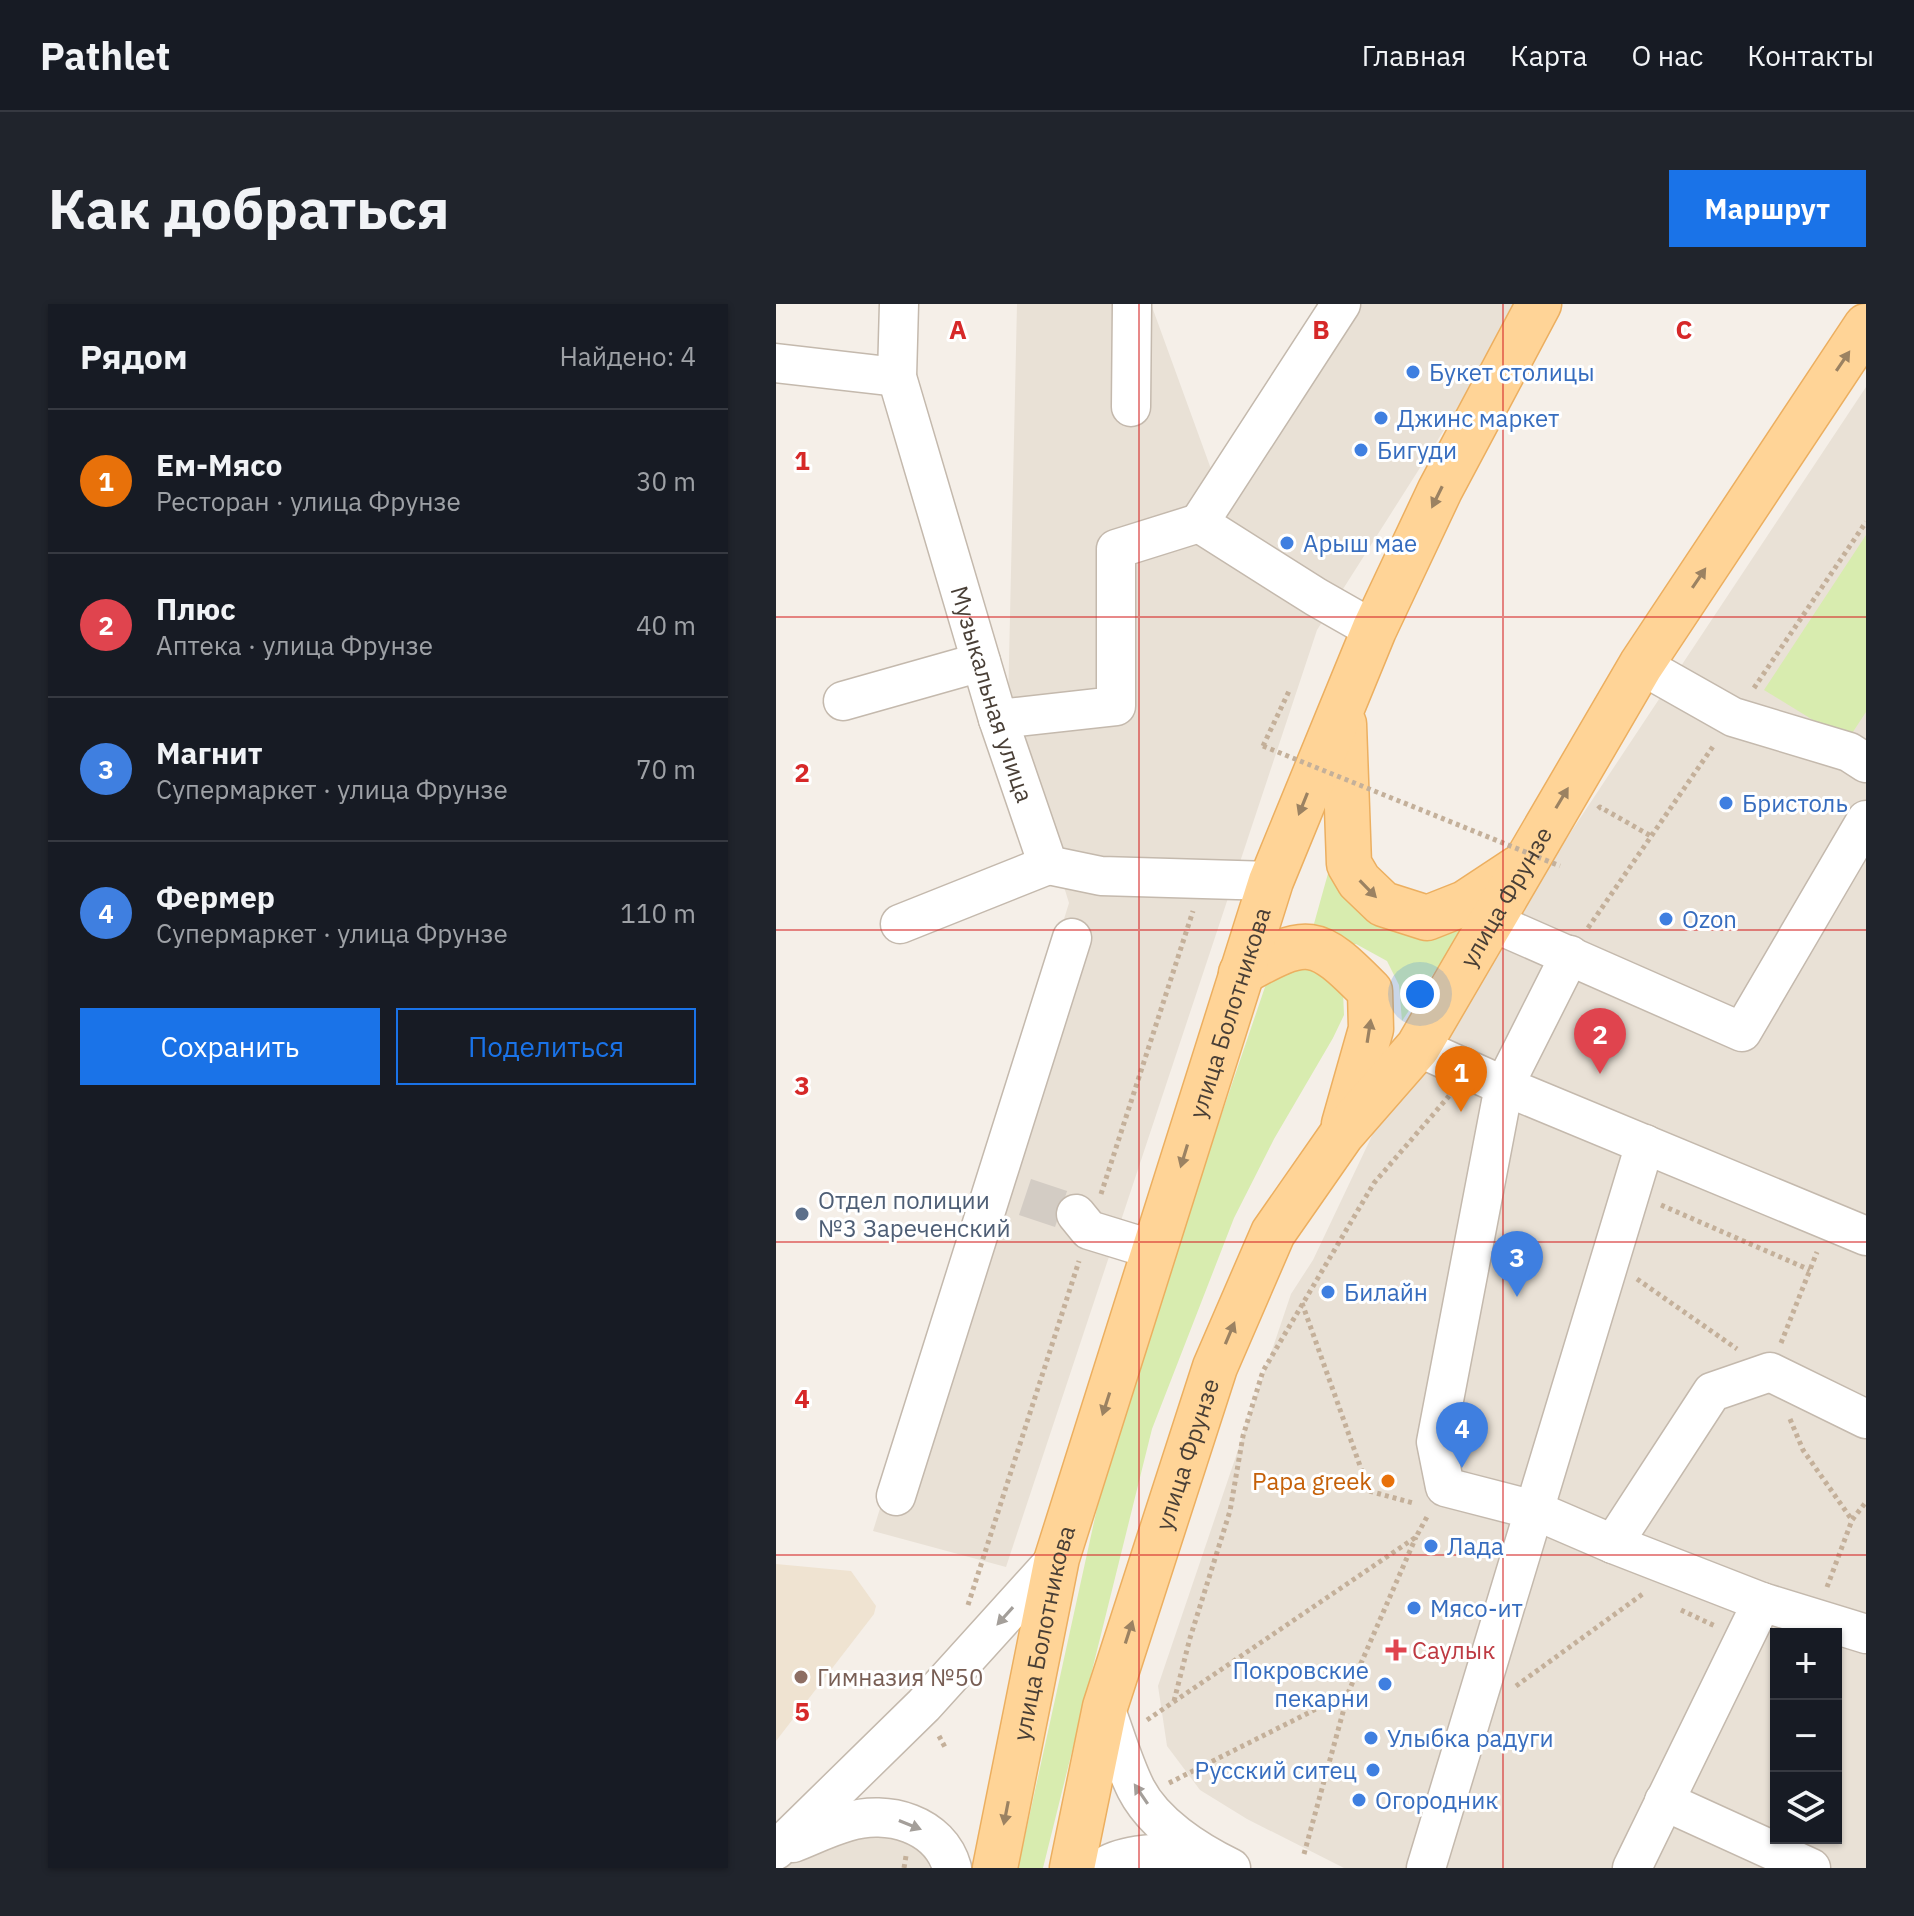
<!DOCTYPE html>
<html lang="ru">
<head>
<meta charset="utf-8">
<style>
	:root { --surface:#171b24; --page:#20242c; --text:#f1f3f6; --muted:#9ea1a6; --line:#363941; --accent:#1a73e8 }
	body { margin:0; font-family:"IBM Plex Sans",sans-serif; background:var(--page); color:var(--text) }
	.controls { position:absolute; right:24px; bottom:24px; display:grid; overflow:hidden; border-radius:0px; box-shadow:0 2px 6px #0004 }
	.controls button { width:72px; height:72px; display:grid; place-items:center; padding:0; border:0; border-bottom:2px solid var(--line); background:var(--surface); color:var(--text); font:40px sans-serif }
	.you { position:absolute; left:644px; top:690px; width:28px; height:28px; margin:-20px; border:6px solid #fff; border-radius:50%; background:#1a73e8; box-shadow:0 0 0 12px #1a73e833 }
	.badge { display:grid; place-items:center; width:52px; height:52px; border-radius:50%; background:var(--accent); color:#fff; font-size:26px; font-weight:700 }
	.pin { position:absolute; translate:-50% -66px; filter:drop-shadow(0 2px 4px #0008) }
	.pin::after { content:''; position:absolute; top:42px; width:28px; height:24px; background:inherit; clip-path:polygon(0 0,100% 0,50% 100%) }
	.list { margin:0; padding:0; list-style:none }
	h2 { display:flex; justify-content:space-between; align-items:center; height:104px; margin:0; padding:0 32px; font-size:34px }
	h2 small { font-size:26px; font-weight:400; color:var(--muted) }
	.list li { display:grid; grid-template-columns:52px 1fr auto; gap:24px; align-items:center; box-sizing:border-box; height:144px; padding:0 32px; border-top:2px solid var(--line) }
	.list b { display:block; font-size:30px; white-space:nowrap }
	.list p { margin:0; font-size:26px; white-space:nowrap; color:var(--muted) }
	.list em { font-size:26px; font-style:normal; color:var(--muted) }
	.actions { display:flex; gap:16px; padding:24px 32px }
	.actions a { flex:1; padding:18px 0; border:2px solid var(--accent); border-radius:0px; text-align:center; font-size:28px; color:var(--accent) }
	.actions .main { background:var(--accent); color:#fff }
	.icon { flex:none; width:44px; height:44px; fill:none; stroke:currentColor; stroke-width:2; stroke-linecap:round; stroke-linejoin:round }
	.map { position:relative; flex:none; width:1090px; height:1564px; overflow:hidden; border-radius:0px }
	header { display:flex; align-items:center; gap:48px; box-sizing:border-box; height:112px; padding:0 40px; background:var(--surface); border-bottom:2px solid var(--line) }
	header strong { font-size:38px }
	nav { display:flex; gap:44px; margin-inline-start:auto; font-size:28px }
	.intro { display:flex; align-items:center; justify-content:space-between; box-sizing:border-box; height:192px; padding:0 48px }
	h1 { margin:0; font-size:56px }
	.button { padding:20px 36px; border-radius:0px; background:var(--accent); color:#fff; font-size:28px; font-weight:700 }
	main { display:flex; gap:48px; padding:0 48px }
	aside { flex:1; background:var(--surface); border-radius:0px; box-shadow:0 2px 6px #0004 }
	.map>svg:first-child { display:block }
	.residential { fill:#e9e1d6; fill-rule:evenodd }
	.education { fill:#efe3d1 }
	.green { fill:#d8ecaf }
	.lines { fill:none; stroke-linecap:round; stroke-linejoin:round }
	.minor-tunnel { stroke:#d3ccc4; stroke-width:38; stroke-dasharray:38 19; stroke-linecap:butt }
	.minor-casing { stroke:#c4b9ad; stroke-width:41 }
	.major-casing { stroke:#ecaf60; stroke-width:47 }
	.path { stroke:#c4b09a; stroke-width:5; stroke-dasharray:4 4; stroke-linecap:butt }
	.minor { stroke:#fff; stroke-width:38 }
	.major { stroke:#ffd497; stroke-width:44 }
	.path-bridge { stroke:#c4b09a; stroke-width:5; stroke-dasharray:4 4; stroke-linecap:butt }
	.oneway { fill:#9b8262 }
	.oneway2 { fill:#a49f9a }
	.grid { fill:none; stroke:#d62828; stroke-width:2; stroke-opacity:0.55 }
	.shop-dot { fill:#3f7fe0; stroke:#fff; stroke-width:3 }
	.service-dot { fill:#5c6f8a; stroke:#fff; stroke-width:3 }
	.food-dot { fill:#e8710a; stroke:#fff; stroke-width:3 }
	.health-dot { fill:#e0444e; stroke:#fff; stroke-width:3 }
	.education-dot { fill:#8d6e63; stroke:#fff; stroke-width:3 }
	.labels { text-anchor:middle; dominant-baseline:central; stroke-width:6; stroke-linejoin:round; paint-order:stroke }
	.shop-label { font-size:24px; fill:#366cbe; stroke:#fff; text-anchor:start }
	.street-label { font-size:24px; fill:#493f36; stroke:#fff }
	.service-label { font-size:24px; fill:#4e5e75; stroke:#fff; text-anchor:start }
	.food-label { font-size:24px; fill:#c56008; stroke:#fff; text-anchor:end }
	.health-label { font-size:24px; fill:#be3a42; stroke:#fff; text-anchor:start }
	.education-label { font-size:24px; fill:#785e54; stroke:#fff; text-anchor:start }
	.grid-label { font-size:26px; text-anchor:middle; font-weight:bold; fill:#d62828; stroke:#fff; stroke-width:6; stroke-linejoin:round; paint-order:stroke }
</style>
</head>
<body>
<header>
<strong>Pathlet</strong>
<nav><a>Главная</a><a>Карта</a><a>О нас</a><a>Контакты</a></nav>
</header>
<div class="intro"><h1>Как добраться</h1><a class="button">Маршрут</a></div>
<main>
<aside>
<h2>Рядом<small>Найдено: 4</small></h2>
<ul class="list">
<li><span class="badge" style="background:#e8710a">1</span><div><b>Ем-Мясо</b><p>Ресторан · улица Фрунзе</p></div><em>30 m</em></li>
<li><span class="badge" style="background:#e0444e">2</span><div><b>Плюс</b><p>Аптека · улица Фрунзе</p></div><em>40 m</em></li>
<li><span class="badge" style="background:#3f7fe0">3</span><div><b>Магнит</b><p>Супермаркет · улица Фрунзе</p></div><em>70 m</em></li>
<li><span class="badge" style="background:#3f7fe0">4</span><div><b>Фермер</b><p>Супермаркет · улица Фрунзе</p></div><em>110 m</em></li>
</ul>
<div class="actions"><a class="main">Сохранить</a><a>Поделиться</a></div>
</aside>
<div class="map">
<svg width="1090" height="1564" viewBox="0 0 1090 1564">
	<rect width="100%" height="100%" fill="#f5efe8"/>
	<!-- residential -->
	<path class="residential" d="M241,0H375L435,165L541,0H748L541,326L230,1263L97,1227L293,599L232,402Z
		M1090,83V1564H568L471,1515L424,1486L391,1442L382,1382L515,990L537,956L602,819ZM1000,1330H1060V1534H1000Z
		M91,1525L144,1541L154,1564H6L30,1546Z"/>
	<!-- education -->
	<path class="education" d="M0,1260L75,1267L100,1302L98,1310L0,1437Z"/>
	<!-- green -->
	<path class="green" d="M1090,231V408L1071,437L988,386Z
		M558,548L565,566L695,613L626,717L623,681L611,657L580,640L563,641L529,652Z
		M529,656L567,688L568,711L557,734L498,835L458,914L376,1125L267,1564H242L338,1127L490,680Z"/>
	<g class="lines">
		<!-- minor-tunnel -->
		<path class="minor-tunnel" d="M249,893L300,910"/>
		<defs>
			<g id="minor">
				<path id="s1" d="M123,0L121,73L222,415L272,561L325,572L495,577"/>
				<path d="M565,0L423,219L540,293L598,326"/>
				<path d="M0,59L121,73"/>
				<path d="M355,103L356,0"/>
				<path d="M865,361L957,413L1073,448L1090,459"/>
				<path d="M67,397L205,358"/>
				<path d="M222,415L340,402V245L423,219"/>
				<path d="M716,618L966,728L1090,516"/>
				<path d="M124,620L272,561"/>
				<path d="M794,651L728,782L660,1138L669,1183L758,1206L837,1240L986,1298L856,1564"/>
				<path d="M642,743L728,782L1090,932"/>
				<path d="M300,910L313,926L378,946"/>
				<path d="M120,1192L296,634"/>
				<path d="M837,1240L936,1088L994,1068L1090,1115"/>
				<path d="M986,1298L1090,1330"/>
				<path d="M329,1403C339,1430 347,1459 360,1485C378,1520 420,1547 455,1564"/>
				<path d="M888,1497L1035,1564"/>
				<path d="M17,1539C35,1532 53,1523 71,1518C111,1505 164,1520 176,1564"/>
				<path d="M0,1546L148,1401L281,1254"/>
				<path d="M326,1564C348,1548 392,1549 419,1547"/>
				<path d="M650,1564L869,840"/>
			</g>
			<g id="major">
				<path d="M568,420L573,560L583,577L607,600L651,614L689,599L742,564"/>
				<path d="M465,669C532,631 540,632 594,687L595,725L568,820"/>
				<path id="s2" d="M219,1564L281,1254L495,577L598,326L664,186L763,0"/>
				<path id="s3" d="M296,1564L329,1403L439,1063L497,929L566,830L642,743L865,361L1090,22"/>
			</g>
		</defs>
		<!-- minor casing -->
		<use href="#minor" class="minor-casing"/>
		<!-- major casing -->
		<use href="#major" class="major-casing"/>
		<!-- path -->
		<path class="path" d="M978,384L1090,218
			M487,442L514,385
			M822,505L824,503L875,532
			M812,624L938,441
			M325,890L417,607
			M885,901L1034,966
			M861,975L961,1045
			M526,999L593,1187L637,1199
			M1005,1039L1041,948
			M1014,1115L1027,1146L1076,1216
			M1051,1283L1076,1216L1090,1198
			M192,1301L303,957
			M905,1306L939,1322
			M740,1382L868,1289
			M398,1397L414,1334L454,1207L467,1132L487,1067L598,879L673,792
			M371,1416L640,1233L652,1211
			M163,1432L170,1445
			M393,1479L572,1389L640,1233
			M528,1550L572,1390
			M128,1564L130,1552"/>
		<!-- minor -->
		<use href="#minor" class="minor"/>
		<!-- major -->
		<use href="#major" class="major"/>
		<!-- path-bridge -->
		<path class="path-bridge" d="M487,442L784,562"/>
	</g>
	<!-- one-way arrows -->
	<defs><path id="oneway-solid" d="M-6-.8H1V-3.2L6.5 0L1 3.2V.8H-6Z" transform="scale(2)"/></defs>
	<g class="oneway">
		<use href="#oneway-solid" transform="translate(1067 57) rotate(-56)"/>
		<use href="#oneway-solid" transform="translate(661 193) rotate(116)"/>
		<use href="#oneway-solid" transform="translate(923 274) rotate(-56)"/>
		<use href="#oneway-solid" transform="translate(786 494) rotate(-59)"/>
		<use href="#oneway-solid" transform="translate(527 500) rotate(112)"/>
		<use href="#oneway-solid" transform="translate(592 585) rotate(46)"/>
		<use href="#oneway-solid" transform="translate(593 727) rotate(-81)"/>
		<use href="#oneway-solid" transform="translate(408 852) rotate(107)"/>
		<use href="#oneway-solid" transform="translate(454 1029) rotate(-67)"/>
		<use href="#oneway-solid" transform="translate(330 1100) rotate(108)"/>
		<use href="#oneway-solid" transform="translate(353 1328) rotate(-72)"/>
		<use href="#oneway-solid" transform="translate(230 1509) rotate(101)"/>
	</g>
	<g class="oneway2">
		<use href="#oneway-solid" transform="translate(229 1312) rotate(132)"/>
		<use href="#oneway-solid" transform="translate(365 1490) rotate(-124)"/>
		<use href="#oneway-solid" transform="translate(134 1521) rotate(22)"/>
	</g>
	<!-- grid -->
	<path class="grid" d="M363,0V1564M727,0V1564M0,313H1090M0,626H1090M0,938H1090M0,1251H1090"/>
	<!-- markers -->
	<g class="shop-dot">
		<circle cx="637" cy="68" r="8"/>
		<circle cx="605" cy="114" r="8"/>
		<circle cx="585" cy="146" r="8"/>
		<circle cx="511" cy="239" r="8"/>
		<circle cx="950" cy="499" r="8"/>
		<circle cx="890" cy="615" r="8"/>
		<circle cx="552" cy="988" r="8"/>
		<circle cx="655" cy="1242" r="8"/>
		<circle cx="638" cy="1304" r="8"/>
		<circle cx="609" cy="1380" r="8"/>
		<circle cx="595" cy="1434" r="8"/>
		<circle cx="597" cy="1466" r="8"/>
		<circle cx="583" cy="1496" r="8"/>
	</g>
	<circle class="service-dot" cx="26" cy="910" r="8"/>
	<circle class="food-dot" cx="612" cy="1177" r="8"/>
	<path class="health-dot" d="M616 1334h8v8h8v8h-8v8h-8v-8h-8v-8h8z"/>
	<circle class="education-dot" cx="25" cy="1373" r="8"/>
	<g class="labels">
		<!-- shop labels -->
		<g class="shop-label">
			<text x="653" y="68">Букет столицы</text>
			<text x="621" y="114">Джинс маркет</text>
			<text x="601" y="146">Бигуди</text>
			<text x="527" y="239">Арыш мае</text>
			<text x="966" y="499">Бристоль</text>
			<text x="906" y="615">Ozon</text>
			<text x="568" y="988">Билайн</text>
			<text x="671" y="1242">Лада</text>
			<text x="654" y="1304">Мясо-ит</text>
			<text x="593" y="1366" text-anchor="end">Покровские<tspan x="593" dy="28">пекарни</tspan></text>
			<text x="611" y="1434">Улыбка радуги</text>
			<text x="581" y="1466" text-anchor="end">Русский ситец</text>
			<text x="599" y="1496">Огородник</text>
		</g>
		<!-- street labels -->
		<g class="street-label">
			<text stroke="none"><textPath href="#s1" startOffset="404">Музыкальная улица</textPath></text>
			<text stroke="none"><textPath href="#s3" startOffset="1078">улица Фрунзе</textPath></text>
			<text stroke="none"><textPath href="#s2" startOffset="888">улица Болотникова</textPath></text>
			<text stroke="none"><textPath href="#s3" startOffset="430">улица Фрунзе</textPath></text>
			<text stroke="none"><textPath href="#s2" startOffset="240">улица Болотникова</textPath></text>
		</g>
		<!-- service labels -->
		<g class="service-label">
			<text x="42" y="896">Отдел полиции<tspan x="42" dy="28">№3 Зареченский</tspan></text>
		</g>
		<!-- food labels -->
		<g class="food-label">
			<text x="596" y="1177">Papa greek</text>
		</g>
		<!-- health labels -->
		<g class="health-label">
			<text x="636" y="1346">Саулык</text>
		</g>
		<!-- education labels -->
		<g class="education-label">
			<text x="41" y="1373">Гимназия №50</text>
		</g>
	</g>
	<g class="grid-label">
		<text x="182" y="35">A</text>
		<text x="545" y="35">B</text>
		<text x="908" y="35">C</text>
		<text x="26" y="166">1</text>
		<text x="26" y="478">2</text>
		<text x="26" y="791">3</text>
		<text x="26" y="1104">4</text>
		<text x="26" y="1417">5</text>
	</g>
</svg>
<div class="controls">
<button>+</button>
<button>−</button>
<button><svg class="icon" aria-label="layers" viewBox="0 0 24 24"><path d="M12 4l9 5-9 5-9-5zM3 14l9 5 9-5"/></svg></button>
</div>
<div class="you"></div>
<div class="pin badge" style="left:685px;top:808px;background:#e8710a">1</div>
<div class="pin badge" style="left:824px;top:770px;background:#e0444e">2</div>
<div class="pin badge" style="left:741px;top:993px;background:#3f7fe0">3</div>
<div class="pin badge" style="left:686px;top:1164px;background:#3f7fe0">4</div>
</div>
</main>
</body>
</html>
